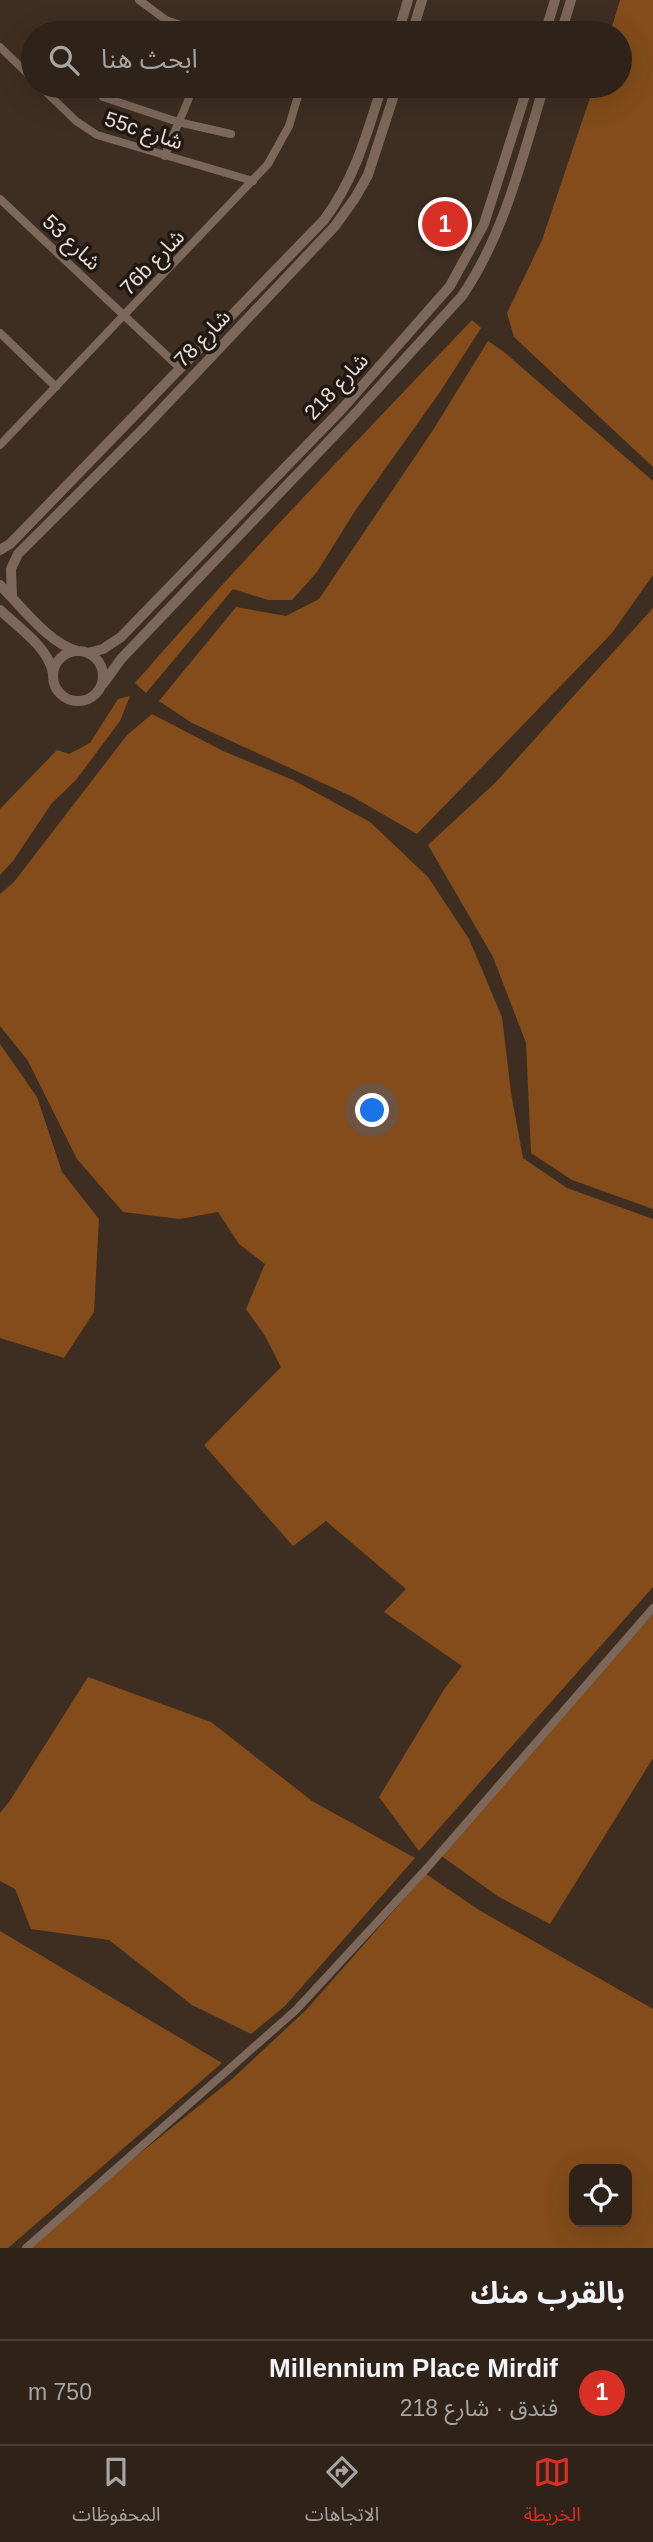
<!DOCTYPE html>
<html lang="ar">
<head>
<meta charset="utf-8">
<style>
	:root { --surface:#2e2219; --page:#362a22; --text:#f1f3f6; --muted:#a7a4a2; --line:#493f38; --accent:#d93025 }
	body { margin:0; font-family:Helvetica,"Noto Sans Arabic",sans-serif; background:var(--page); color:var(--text); direction:rtl }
	.controls { position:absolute; right:21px; bottom:21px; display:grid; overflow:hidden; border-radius:14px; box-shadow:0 7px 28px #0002 }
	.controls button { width:63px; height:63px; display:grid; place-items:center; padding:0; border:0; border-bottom:2px solid var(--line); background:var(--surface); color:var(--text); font:35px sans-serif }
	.you { position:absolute; left:373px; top:1111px; width:24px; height:24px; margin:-18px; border:5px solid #fff; border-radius:50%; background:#1a73e8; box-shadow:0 0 0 10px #1a73e833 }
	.badge { display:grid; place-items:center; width:46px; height:46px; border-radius:50%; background:var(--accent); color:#fff; font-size:23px; font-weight:700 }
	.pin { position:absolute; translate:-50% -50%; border:4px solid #fff; box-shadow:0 2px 7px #0006 }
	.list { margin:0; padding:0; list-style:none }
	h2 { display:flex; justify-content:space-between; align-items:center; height:91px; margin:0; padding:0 28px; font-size:30px }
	h2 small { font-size:23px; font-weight:400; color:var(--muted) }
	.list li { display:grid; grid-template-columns:46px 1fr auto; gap:21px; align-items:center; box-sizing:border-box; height:105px; padding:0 28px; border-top:2px solid var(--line) }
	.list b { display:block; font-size:26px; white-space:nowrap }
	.list p { margin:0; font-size:23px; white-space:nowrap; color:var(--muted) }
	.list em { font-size:23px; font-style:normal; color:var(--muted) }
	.icon { flex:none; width:38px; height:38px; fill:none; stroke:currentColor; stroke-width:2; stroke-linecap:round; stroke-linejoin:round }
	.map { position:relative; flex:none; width:653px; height:2248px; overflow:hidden; direction:ltr }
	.search { position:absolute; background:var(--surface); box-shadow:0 7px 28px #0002; left:21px; right:21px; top:21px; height:77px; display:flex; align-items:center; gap:18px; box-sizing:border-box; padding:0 24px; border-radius:38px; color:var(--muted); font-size:26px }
	.sheet { height:196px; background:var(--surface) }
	nav { display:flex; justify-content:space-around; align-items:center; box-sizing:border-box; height:98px; border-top:2px solid var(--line); background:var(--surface); font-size:19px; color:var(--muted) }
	nav a { display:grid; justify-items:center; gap:4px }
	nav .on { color:var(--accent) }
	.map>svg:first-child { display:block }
	.forest { fill:#834c1a; fill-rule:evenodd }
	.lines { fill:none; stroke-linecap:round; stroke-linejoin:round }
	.street { stroke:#7b685a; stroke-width:8 }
	.secondary { stroke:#7b685a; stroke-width:10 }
	.labels { text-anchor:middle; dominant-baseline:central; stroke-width:7; stroke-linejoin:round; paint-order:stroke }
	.street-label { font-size:21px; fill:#e9ded6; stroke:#201812 }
</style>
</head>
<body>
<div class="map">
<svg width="653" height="2248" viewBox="0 0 653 2248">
	<rect width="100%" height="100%" fill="#3e2e21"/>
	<!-- forest -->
	<path class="forest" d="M620,0H653V467L514,337L507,313L542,240L594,86H620V33H610Z
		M472,320L481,328L440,392L355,511L317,572L292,600H268L233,589L146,693L135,683C243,558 358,440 472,320Z
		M488,341L504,352L653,481V575L612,633L417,834L353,797L192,723L159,701L236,607L286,616L319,599L433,430Z
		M653,608V1209L572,1180L531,1153L526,1043L493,957L428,845L496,782Z
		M130,696L120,721L76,780L52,803L13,861L0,875V809L57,750L69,754L90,743L118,699Z
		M152,714L223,751L293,780L370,822L428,877L469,939L502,1017L511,1093L523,1158L567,1188L653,1219V1587L419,1851L379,1797L445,1688L462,1666L384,1612L406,1589L326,1521L293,1546L204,1445L281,1367L265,1336L246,1309L265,1264L239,1244L218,1212L180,1219L123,1212L77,1159L28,1061L0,1026V894L14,882L127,735Z
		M0,1044L37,1097L62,1172L99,1219L94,1312L64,1358L0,1338Z
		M653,1614V1758L550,1924L499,1897L440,1855Z
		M88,1677L211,1722L312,1801L415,1858L285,2006L251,2034L192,2005L109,1940L31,1929L15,1889L0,1881V1813L9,1802Z
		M426,1874L479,1910L653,2009V2248H30L104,2182L231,2080L306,2010ZM574,2169H627V2222H574Z
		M0,1931L222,2063L8,2248H0Z"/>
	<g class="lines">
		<!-- street -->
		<path class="street" d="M139,0L166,20L205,33
			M0,47L33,79
			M40,86L76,121L97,135L253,181
			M248,86L251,87
			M103,97L178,122L231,134
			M165,156C173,132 186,110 193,86
			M0,199L181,369
			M0,333L56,387
			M0,445L268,164L289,126L301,86
			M26,2248L296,2010L428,1867L653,1608"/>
		<!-- secondary -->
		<path class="secondary" d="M398,33L408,0
			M412,33L422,0
			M545,33L555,0
			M561,33L571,0
			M0,550L10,544L324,220C355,179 367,133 382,86
			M0,585C21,606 49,644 78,651
			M12,597L11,569L18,554L145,427L335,226L355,198L368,175L397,86
			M0,610C19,628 48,647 53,673
			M53 676a25 25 0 1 1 50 0a25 25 0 1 1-50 0Z
			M88,653L103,649L121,637L342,409L450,286L484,224L528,86
			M103,684L121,659L351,418L462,296C505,233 522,158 544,86"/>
	</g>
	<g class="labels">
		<!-- street labels -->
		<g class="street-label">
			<text transform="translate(144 130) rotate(18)">55c شارع</text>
			<text transform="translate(72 242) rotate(43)">شارع 53</text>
			<text transform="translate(152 262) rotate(-46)">76b شارع</text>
			<text transform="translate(202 338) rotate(-46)">شارع 78</text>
			<text transform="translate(336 386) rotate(-47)">شارع 218</text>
		</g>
	</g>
</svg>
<div class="controls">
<button><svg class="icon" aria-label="locate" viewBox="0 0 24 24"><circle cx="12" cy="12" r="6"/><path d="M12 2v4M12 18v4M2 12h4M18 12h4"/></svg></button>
</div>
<div class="you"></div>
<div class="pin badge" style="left:445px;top:224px">1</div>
<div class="search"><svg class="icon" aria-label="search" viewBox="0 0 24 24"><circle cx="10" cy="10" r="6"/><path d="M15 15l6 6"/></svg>ابحث هنا</div>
</div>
<section class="sheet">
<h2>بالقرب منك<small></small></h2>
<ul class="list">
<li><span class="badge">1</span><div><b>Millennium Place Mirdif</b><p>فندق · شارع 218</p></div><em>750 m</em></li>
</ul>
</section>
<nav>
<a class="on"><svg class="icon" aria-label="map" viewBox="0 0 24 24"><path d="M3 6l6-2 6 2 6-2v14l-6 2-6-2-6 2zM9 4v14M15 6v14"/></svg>الخريطة</a>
<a><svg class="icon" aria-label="directions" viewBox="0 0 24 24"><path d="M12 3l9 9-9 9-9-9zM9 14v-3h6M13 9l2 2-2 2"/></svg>الاتجاهات</a>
<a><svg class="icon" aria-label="saved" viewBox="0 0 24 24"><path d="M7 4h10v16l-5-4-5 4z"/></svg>المحفوظات</a>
</nav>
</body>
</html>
